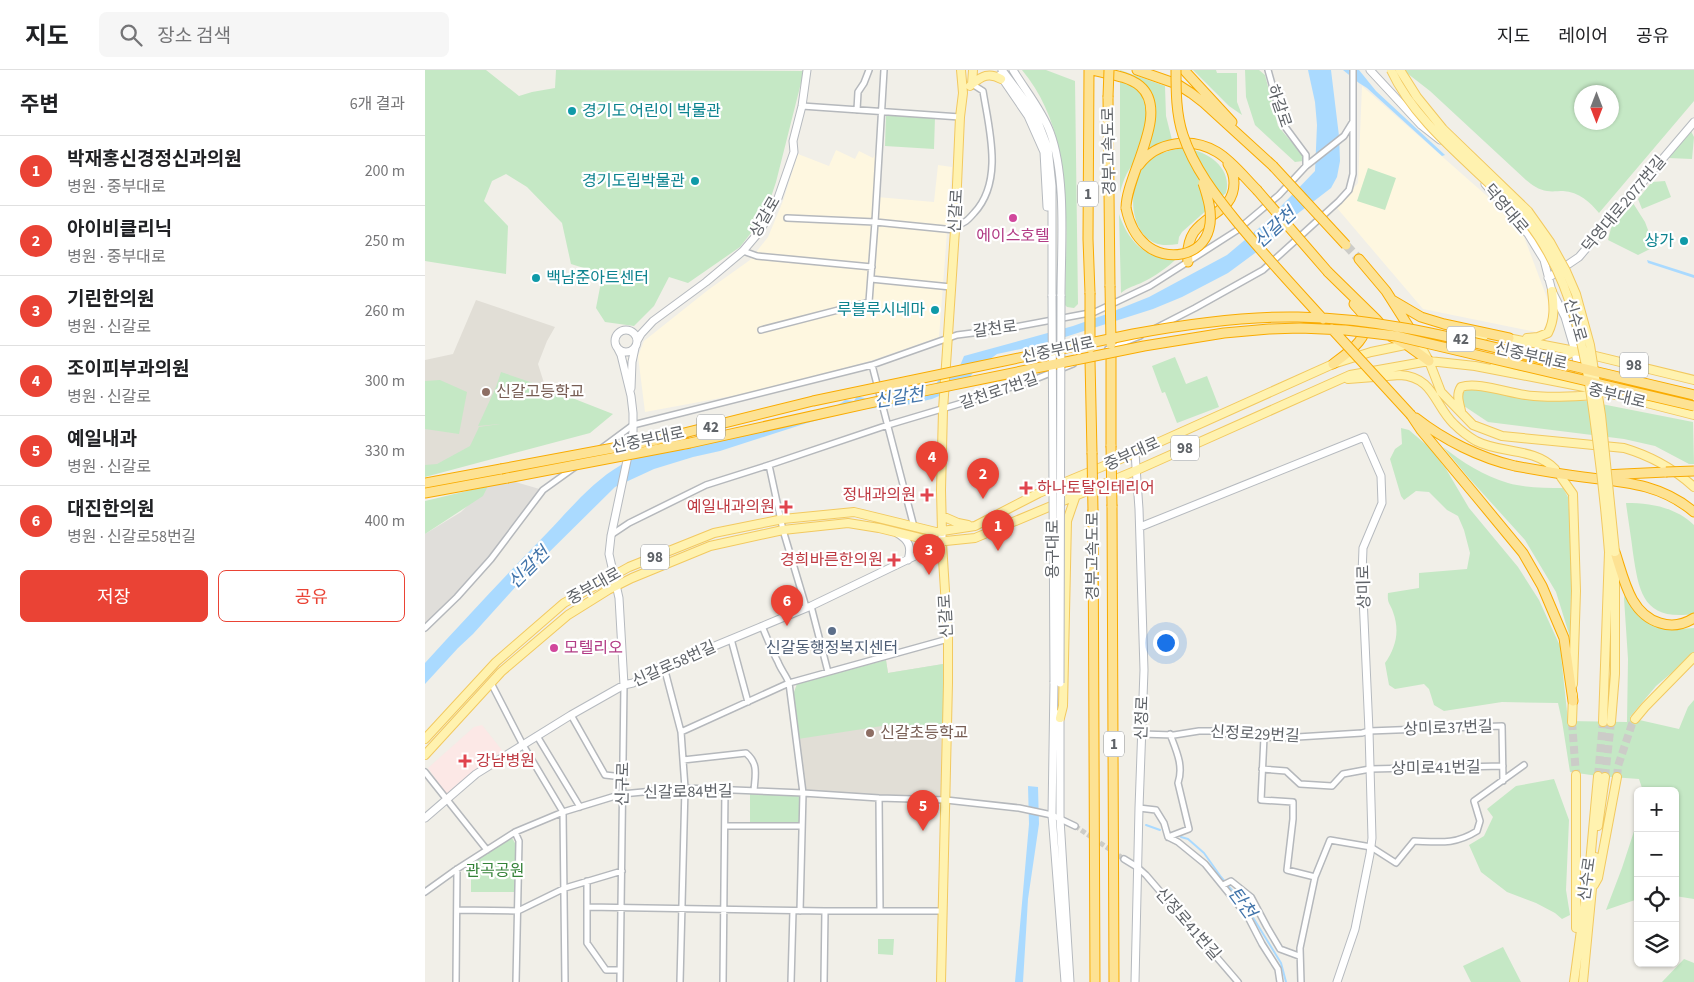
<!DOCTYPE html>
<html lang="ko">
<head>
<meta charset="utf-8">
<style>
	:root { --surface:#fff; --page:#f6f6f6; --text:#202124; --muted:#757577; --line:#e0e0e0; --accent:#ea4335 }
	body { margin:0; font-family:"Source Sans 3","Noto Sans KR",sans-serif; background:var(--page); color:var(--text) }
	.controls { position:absolute; right:15px; bottom:15px; display:grid; overflow:hidden; border-radius:8px; box-shadow:0 1px 4px #0004 }
	.controls button { width:45px; height:45px; display:grid; place-items:center; padding:0; border:0; border-bottom:1px solid var(--line); background:var(--surface); color:var(--text); font:25px sans-serif }
	.compass { position:absolute; left:1149px; top:15px; width:45px; height:45px; border-radius:50%; background:var(--surface); box-shadow:0 1px 4px #0004; rotate:180deg }
	.you { position:absolute; left:740px; top:572px; width:18px; height:18px; margin:-12px; border:4px solid #fff; border-radius:50%; background:#1a73e8; box-shadow:0 0 0 8px #1a73e833 }
	.badge { display:grid; place-items:center; width:32px; height:32px; border-radius:50%; background:var(--accent); color:#fff; font-size:16px; font-weight:700 }
	.pin { position:absolute; translate:-50% -41px; filter:drop-shadow(0 1px 2px #0008) }
	.pin::after { content:''; position:absolute; top:26px; width:18px; height:15px; background:inherit; clip-path:polygon(0 0,100% 0,50% 100%) }
	.list { margin:0; padding:0; list-style:none }
	h2 { display:flex; justify-content:space-between; align-items:center; height:65px; margin:0; padding:0 20px; font-size:21px }
	h2 small { font-size:16px; font-weight:400; color:var(--muted) }
	.list li { display:grid; grid-template-columns:32px 1fr auto; gap:15px; align-items:center; box-sizing:border-box; height:70px; padding:0 20px; border-top:1px solid var(--line) }
	.list b { display:block; font-size:19px; white-space:nowrap }
	.list p { margin:0; font-size:16px; white-space:nowrap; color:var(--muted) }
	.list em { font-size:16px; font-style:normal; color:var(--muted) }
	.actions { display:flex; gap:10px; padding:15px 20px }
	.actions a { flex:1; padding:11px 0; border:1px solid var(--accent); border-radius:8px; text-align:center; font-size:18px; color:var(--accent) }
	.actions .main { background:var(--accent); color:#fff }
	.icon { flex:none; width:28px; height:28px; fill:none; stroke:currentColor; stroke-width:2; stroke-linecap:round; stroke-linejoin:round }
	.map { position:relative; flex:none; width:1269px; height:912px; overflow:hidden }
	header { display:flex; align-items:center; gap:30px; box-sizing:border-box; height:70px; padding:0 25px; background:var(--surface); border-bottom:1px solid var(--line) }
	header strong { font-size:24px }
	nav { display:flex; gap:28px; margin-inline-start:auto; font-size:18px }
	.search { width:350px; height:45px; background:var(--page); display:flex; align-items:center; gap:12px; box-sizing:border-box; padding:0 18px; border-radius:8px; color:var(--muted); font-size:19px }
	main { display:flex }
	aside { flex:1; background:var(--surface) }
	.map>svg:first-child { display:block }
	.commercial { fill:#fef7e0 }
	.industrial { fill:#e0deda }
	.education { fill:#e1ded6 }
	.medical { fill:#fce8e6 }
	.green { fill:#c5e8c5; fill-rule:evenodd }
	.water { fill:#aadaff }
	.lines { fill:none; stroke-linecap:round; stroke-linejoin:round }
	.stream { stroke:#aadaff; stroke-width:2 }
	.street-tunnel { stroke:#ccccc8; stroke-width:5; stroke-dasharray:5 2.5; stroke-linecap:butt }
	.primary-tunnel { stroke:#ccccc8; stroke-width:8; stroke-dasharray:8 4; stroke-linecap:butt }
	.highway-tunnel { stroke:#ccccc8; stroke-width:9; stroke-dasharray:9 4.5; stroke-linecap:butt }
	.street-casing { stroke:#b5b8bc; stroke-width:8 }
	.secondary-casing { stroke:#b6babf; stroke-width:9 }
	.primary-casing { stroke:#f2c960; stroke-width:10 }
	.highway-casing { stroke:#f9ab00; stroke-width:11 }
	.street { stroke:#fff; stroke-width:5 }
	.secondary { stroke:#fff; stroke-width:7 }
	.primary { stroke:#fff2af; stroke-width:8 }
	.highway { stroke:#fde293; stroke-width:9 }
	.secondary-bridge-casing { stroke:#b6babf; stroke-width:9; stroke-linecap:butt }
	.primary-bridge-casing { stroke:#f2c960; stroke-width:10; stroke-linecap:butt }
	.highway-bridge-casing { stroke:#f9ab00; stroke-width:11; stroke-linecap:butt }
	.secondary-bridge { stroke:#fff; stroke-width:7 }
	.primary-bridge { stroke:#fff2af; stroke-width:8 }
	.highway-bridge { stroke:#fde293; stroke-width:9 }
	.culture-dot { fill:#0f9aa8; stroke:#fff; stroke-width:2 }
	.hotel-dot { fill:#d1479c; stroke:#fff; stroke-width:2 }
	.education-dot { fill:#8d6e63; stroke:#fff; stroke-width:2 }
	.health-dot { fill:#e0444e; stroke:#fff; stroke-width:2 }
	.service-dot { fill:#5c6f8a; stroke:#fff; stroke-width:2 }
	.labels { text-anchor:middle; dominant-baseline:central; stroke-width:4.5; stroke-linejoin:round; paint-order:stroke }
	.shield { fill:#fff; stroke:#8f9295; stroke-width:1 }
	.shield-label { font-size:15px; font-weight:bold; fill:#5f6368 }
	.street-label { font-size:16px; fill:#5f6368; stroke:#fff }
	.culture-label { font-size:16px; fill:#0d838f; stroke:#fff; text-anchor:end }
	.hotel-label { font-size:16px; fill:#b23c85; stroke:#fff }
	.education-label { font-size:16px; fill:#785e54; stroke:#fff; text-anchor:start }
	.health-label { font-size:16px; fill:#be3a42; stroke:#fff; text-anchor:end }
	.service-label { font-size:16px; fill:#4e5e75; stroke:#fff }
	.park-label { font-size:16px; fill:#348238; stroke:#fff }
	.water-label { font-size:18px; font-style:italic; fill:#4174aa; stroke:#fff }
</style>
</head>
<body>
<header>
<strong>지도</strong>
<div class="search"><svg class="icon" aria-label="search" viewBox="0 0 24 24"><circle cx="10" cy="10" r="6"/><path d="M15 15l6 6"/></svg>장소 검색</div>
<nav><a>지도</a><a>레이어</a><a>공유</a></nav>
</header>
<main>
<aside>
<h2>주변<small>6개 결과</small></h2>
<ul class="list">
<li><span class="badge">1</span><div><b>박재홍신경정신과의원</b><p>병원 · 중부대로</p></div><em>200 m</em></li>
<li><span class="badge">2</span><div><b>아이비클리닉</b><p>병원 · 중부대로</p></div><em>250 m</em></li>
<li><span class="badge">3</span><div><b>기린한의원</b><p>병원 · 신갈로</p></div><em>260 m</em></li>
<li><span class="badge">4</span><div><b>조이피부과의원</b><p>병원 · 신갈로</p></div><em>300 m</em></li>
<li><span class="badge">5</span><div><b>예일내과</b><p>병원 · 신갈로</p></div><em>330 m</em></li>
<li><span class="badge">6</span><div><b>대진한의원</b><p>병원 · 신갈로58번길</p></div><em>400 m</em></li>
</ul>
<div class="actions"><a class="main">저장</a><a>공유</a></div>
</aside>
<div class="map">
<svg width="1269" height="912" viewBox="0 0 1269 912">
	<rect width="100%" height="100%" fill="#f1efe8"/>
	<!-- commercial -->
	<path class="commercial" d="M937,16L1087,148L1098,164L1128,244L1116,263L998,239L912,138L933,113Z
		M455,77L452,127L509,132L513,95L527,97L514,267L445,291L397,304L323,323L220,342L213,286L219,271L283,220L325,190L343,167L358,131L373,84L404,96L411,80L430,89L434,81L448,88Z"/>
	<!-- industrial -->
	<path class="industrial" d="M87,411L118,420L66,489L0,558V464L36,442L63,416Z"/>
	<!-- education -->
	<path class="education" d="M51,230L130,257L122,271L113,294L131,351L0,407V290L28,284Z
		M461,590L463,603L518,594L516,726L453,725L381,720L368,625L372,614Z"/>
	<!-- medical -->
	<path class="medical" d="M57,655L80,684L22,725L3,698L49,657Z"/>
	<!-- green -->
	<path class="green" d="M0,0H61L94,26L107,22L130,18L131,0L379,1L351,112L340,145L315,177L263,213L244,207L229,236L209,256L180,252L171,238L177,207L162,199L146,194L137,153L102,117L81,104L67,111L59,131L83,156L81,204L0,191Z
		M597,0H621L650,11L653,234L649,238L642,237L640,235C641,156 651,65 597,0Z
		M695,0L740,16L741,46L747,70C717,79 702,94 695,123Z
		M768,0H791L792,3H812V32L817,45L804,36Z
		M820,0H834L840,5L853,56L863,68L879,84L878,91L870,92L830,55L821,27Z
		M978,0H1269V31L1174,143C1165,132 1154,122 1138,121C1133,121 1127,122 1122,121C1114,120 1107,115 1101,110L1005,21ZM1156,22H1186V52H1156Z
		M461,45L510,47L509,79L460,76Z
		M1266,61L1269,67L1267,89L1243,88Z
		M758,78C781,80 808,97 801,123L757,162L754,167L753,174C745,175 737,176 730,173C701,160 702,107 726,89C735,82 747,80 758,78Z
		M943,98L971,108L960,140L932,131Z
		M1240,111L1246,127L1217,139L1213,129L1227,112Z
		M1208,133L1220,152L1223,160L1221,165L1227,178L1213,185L1183,170L1186,158Z
		M694,144C703,171 721,191 752,188C742,198 730,206 718,212C710,216 703,217 696,223Z
		M750,287L761,314L782,306L794,337L752,353L740,322L737,323L727,296Z
		M76,302L114,315L188,344L165,363L0,407V395L12,394L45,376L54,357L75,354L53,356L71,317Z
		M15,310L42,322L34,364L0,359V311Z
		M1039,316L1161,331L1268,352L1269,394H1264L1230,376L1199,369L1063,352L1039,336L1036,324Z
		M976,358L984,360L1005,378L1021,399L1044,438L1093,497L1114,530L1135,576L1143,651L1202,652L1203,589L1199,528L1201,523L1214,542L1254,559L1269,558V584L1231,616L1205,647L1210,649L1254,659L1263,637L1269,630V829L1250,826V721H1218L1214,709L1173,706L1145,702L1137,651L1133,633L1077,632L1019,641L1009,635L1004,619L999,614L970,619L964,615L960,593C971,577 975,561 968,542C965,533 962,534 963,523L994,518V503L1042,499L1045,483L1039,460L1033,446L1022,440L1004,422L991,421L979,430L976,426L965,389L970,379L977,374Z
		M1018,377C1037,392 1059,406 1083,413C1101,418 1120,418 1138,418L1143,427L1147,478L1145,567L1131,522L1100,470L1043,407Z
		M63,416L58,426L0,464V431Z
		M1201,433C1226,433 1250,437 1269,455V544C1219,551 1214,524 1208,483C1206,466 1203,449 1201,433Z
		M461,590L463,603L518,594V657L472,662L470,654L373,669L368,625L372,614Z
		M1129,709L1144,750L1141,820L1145,845L1137,849L1130,843L1111,833L1082,822L1056,802L1044,775L1059,766L1068,747L1062,739L1091,716Z
		M325,724L377,725L375,754H325Z
		M1213,749V829L1181,840L1197,798Z
		M87,768L90,773V822H46V793Z
		M453,869H469L468,885L453,884Z
		M1078,877L1096,912H1046L1038,896Z
		M1259,889L1269,893V912H1237Z"/>
	<!-- water -->
	<path class="water" d="M883,0H906L914,66L915,91L912,107L906,118L867,148L845,172L803,203L757,227L728,239L615,275L572,284L549,301L540,315L507,329L481,335L431,340L382,353L295,381L268,387L229,399L190,417L103,503L48,564L33,578L0,614V593C40,549 81,505 123,462C145,439 168,411 196,395C214,385 239,379 259,380L320,361L323,355C344,350 408,343 420,330L429,331L432,326L446,330L510,315L516,307L532,303L539,286L648,256L679,245L724,227L802,185L840,153L890,101L892,55L890,32Z
		M918,0H934L951,21L1020,85L1017,86L942,18L934,13Z
		M1222,190L1269,205V208L1223,193Z
		M603,716L613,717L614,754L603,829L598,912H590L604,754Z"/>
	<g class="lines">
		<!-- stream -->
		<path class="stream" d="M721,755L735,760
			M756,767L763,769L779,783L796,807L824,841L856,893L861,912"/>
		<!-- street-tunnel -->
		<path class="street-tunnel" d="M650,756L699,789"/>
		<!-- primary-tunnel -->
		<path class="primary-tunnel" d="M1147,652L1151,705
			M1173,706L1178,652
			M1180,707L1186,652
			M1192,707L1193,696L1207,654L1210,649"/>
		<!-- highway-tunnel -->
		<path class="highway-tunnel" d="M921,175L934,189"/>
		<defs>
			<path id="street" d="M843,0L858,54L881,85V96
				M377,36L535,47
				M432,40L433,22L439,13L444,0
				M362,148L450,152L459,0
				M530,156C539,154 543,150 549,143C579,111 564,59 558,21L547,14
				M318,181L332,186L447,197
				M446,209L526,217
				M731,258L770,238L838,200L914,131L924,120L928,104V0
				M336,260L444,232L450,152L530,160
				M683,279L715,266
				M447,295L489,457
				M177,378L208,355L447,295L532,265L579,259L670,242L725,216L811,161L854,125L881,96L919,66L927,53
				M344,395L358,460L381,537
				M186,465L204,453L281,415L344,395L463,355L557,327L613,308L648,294
				M386,536L403,602
				M337,556C342,568 347,581 353,592C356,600 361,605 364,613L378,723L375,841
				M0,558L32,527L66,489L118,420L150,397
				M306,569L323,632
				M239,597L256,662L260,718L255,912
				M66,613L98,675L138,742L140,912
				M146,645L180,705L198,707
				M256,662L364,613L523,569
				M716,664L749,665L774,661H790L808,665L856,668L937,663L944,661L1077,656L1078,711
				M112,666L155,737
				M839,667L836,730L868,732V749L862,800L890,807
				M258,690L321,683C334,694 330,705 329,721
				M837,699L861,701L875,714L907,716L918,704L945,699L1078,696
				M0,702L62,780
				M454,728L455,841
				M714,738L731,740L739,753L743,767L753,772L780,794L823,847L837,874L853,899L855,912
				M300,756H377
				M90,762L94,771L91,912
				M743,767L764,759L753,713C759,696 751,680 745,664
				M699,789L712,797L721,805L813,912
				M798,815L806,811L826,827L842,857L855,879L874,886
				M0,822L32,799L90,762L138,742L197,724L260,718L378,723L454,728L521,730L594,738L627,745L650,756
				M162,837V811
				M32,840L93,841L140,818L197,801
				M195,900H181L162,873V837L400,841H517
				M31,912L32,799
				M195,912L199,615
				M298,912L300,720
				M366,912L368,841
				M399,912L400,841
				M876,912L875,878L890,807L905,770L946,777L971,793L989,771C1014,772 1030,775 1052,761L1055,751L1049,731L1099,695"/>
			<path id="secondary" d="M577,0L604,36L613,52L623,78L627,116V226
				M588,0C600,20 617,40 625,62C642,107 636,177 636,226
				M945,0L996,55L1015,70
				M575,5L603,46L619,82L622,137
				M1060,114L1103,164L1119,190L1127,221L1140,247L1150,281L1155,312
				M1123,208L1154,187L1269,52
				M190 271a11 11 0 1 1 22 0a11 11 0 1 1-22 0Z
				M212,271L216,264L228,251L281,212L318,181L335,161L353,128L369,82L368,71L377,36L382,0
				M193,279L196,285L206,326L208,343V362L186,466L184,484L194,528L199,615
				M206,318L207,292L210,278
				M715,457L939,367L956,406L957,433L938,478L937,504L944,661L947,768L945,784L930,859L912,912
				M472,463C484,470 487,477 483,490
				M629,612L627,745L640,912
				M635,643V749L645,912
				M0,748L51,704L146,645L199,615L208,613L239,597L386,536L517,473V462
				M710,912L714,738L719,600L714,439L710,383"/>
			<path id="primary" d="M547,14C557,6 564,2 576,9
				M545,16L547,14L548,0
				M1078,267L1150,281L1269,310
				M1102,268L1113,267L1123,263C1130,249 1129,236 1127,221
				M999,272L1045,265L1059,266
				M994,273L1004,291L1016,322L1048,355L1077,366L1199,378C1226,386 1248,398 1269,417
				M1069,297C1098,296 1124,295 1150,281
				M923,309L975,305C1009,307 1009,335 1029,354C1035,360 1044,367 1051,371C1076,384 1108,377 1130,399
				M1036,341C1034,332 1031,325 1036,317C1054,311 1088,325 1109,326C1130,328 1151,326 1172,325
				M1136,407L1148,424L1151,521L1148,614
				M517,446L533,453L543,455
				M517,462L516,420L518,340L530,160L535,47L538,23L536,0
				M635,648L638,636L642,451L651,425
				M1210,649L1220,637L1269,587
				M1147,652L1148,625
				M1178,652L1184,482
				M1186,652L1190,604V490
				M0,669L71,592L139,533L204,497L289,463L358,449L429,442L511,462L550,456L614,423L710,383L908,294L946,282L985,274
				M0,685L76,602L143,545L183,520L207,508L285,476L358,460L423,453L454,458L511,472L550,468L712,400L925,305L1004,291L1050,296L1159,317L1269,345
				M1151,705C1151,756 1151,807 1151,858
				M1173,756L1180,707
				M1169,815L1173,808L1192,707
				M516,912L523,613V569L517,473
				M1149,912L1165,793L1173,706
				M1158,912L1170,787"/>
			<path id="highway" d="M664,0L663,169L665,223
				M667,0C682,4 703,6 715,16C746,42 701,105 701,138
				M712,0L752,14L766,23L779,33L848,96
				M759,0L807,52
				M683,27L685,216
				M714,95C732,71 766,67 792,82C807,91 820,108 832,120
				M934,189L961,221L994,273
				M763,192C762,182 763,171 769,162C783,143 809,140 809,113C809,106 807,100 803,94
				M903,202L951,249L967,267L982,275L1004,291
				M967,230L996,247L1019,254L1084,268
				M686,282V376
				M665,290L667,383
				M908,294C921,284 948,267 939,247C937,242 932,238 929,234
				M986,345L996,360L1051,426L1098,483L1117,516L1139,568L1148,631
				M991,348C1019,370 1055,388 1090,396C1112,400 1135,404 1158,407C1200,412 1236,414 1269,442
				M1178,405L1241,402
				M0,413L76,399
				M0,423L82,408
				M687,436L689,912
				M668,441L670,912
				M1190,482C1199,509 1205,544 1235,553C1247,557 1258,555 1269,548"/>
		</defs>
		<!-- street casing -->
		<use href="#street" class="street-casing"/>
		<!-- secondary casing -->
		<use href="#secondary" class="secondary-casing"/>
		<!-- primary casing -->
		<use href="#primary" class="primary-casing"/>
		<!-- highway casing -->
		<use href="#highway" class="highway-casing"/>
		<!-- street -->
		<use href="#street" class="street"/>
		<!-- secondary -->
		<use href="#secondary" class="secondary"/>
		<!-- primary -->
		<use href="#primary" class="primary"/>
		<!-- highway -->
		<use href="#highway" class="highway"/>
		<defs>
			<path id="secondary-bridge" d="M627,226L629,612
				M635,613L636,226"/>
			<path id="primary-bridge" d="M966,0C988,48 1036,86 1073,122C1081,130 1091,137 1098,146C1150,208 1162,291 1172,369C1177,407 1181,444 1184,482
				M975,0L992,27L1018,59L1103,141L1125,172L1141,201L1151,224L1165,275L1176,345L1190,482"/>
			<path id="highway-bridge" d="M751,0C751,21 751,44 758,65C769,98 790,125 812,152C839,185 869,217 898,249
				M683,27L684,0
				M848,96L921,175
				M832,120L903,202
				M701,138C704,153 709,165 721,175C741,192 777,187 784,159C788,144 783,128 778,113
				M685,216L686,274
				M665,223V278
				M907,259L986,345
				M686,376L687,436
				M667,383L668,441
				M76,399L231,370L388,331L708,264C762,254 817,246 873,247C947,248 1018,265 1089,282C1149,296 1209,311 1269,325
				M1241,402L1269,401
				M82,408L265,373L499,321L719,276L799,263L844,259L875,258L920,260L971,266L1269,336"/>
		</defs>
		<!-- secondary-bridge casing -->
		<use href="#secondary-bridge" class="secondary-bridge-casing"/>
		<!-- primary-bridge casing -->
		<use href="#primary-bridge" class="primary-bridge-casing"/>
		<!-- highway-bridge casing -->
		<use href="#highway-bridge" class="highway-bridge-casing"/>
		<!-- secondary-bridge -->
		<use href="#secondary-bridge" class="secondary-bridge"/>
		<!-- primary-bridge -->
		<use href="#primary-bridge" class="primary-bridge"/>
		<!-- highway-bridge -->
		<use href="#highway-bridge" class="highway-bridge"/>
	</g>
	<!-- markers -->
	<g class="culture-dot">
		<circle cx="147" cy="41" r="5"/>
		<circle cx="270" cy="111" r="5"/>
		<circle cx="1259" cy="171" r="5"/>
		<circle cx="111" cy="208" r="5"/>
		<circle cx="510" cy="240" r="5"/>
	</g>
	<g class="hotel-dot">
		<circle cx="588" cy="148" r="5"/>
		<circle cx="129" cy="578" r="5"/>
	</g>
	<g class="education-dot">
		<circle cx="61" cy="322" r="5"/>
		<circle cx="445" cy="663" r="5"/>
	</g>
	<g class="health-dot">
		<path d="M598.5 410.5h5v5h5v5h-5v5h-5v-5h-5v-5h5z"/>
		<path d="M499.5 417.5h5v5h5v5h-5v5h-5v-5h-5v-5h5z"/>
		<path d="M358.5 429.5h5v5h5v5h-5v5h-5v-5h-5v-5h5z"/>
		<path d="M466.5 482.5h5v5h5v5h-5v5h-5v-5h-5v-5h5z"/>
		<path d="M37.5 683.5h5v5h5v5h-5v5h-5v-5h-5v-5h5z"/>
	</g>
	<circle class="service-dot" cx="407" cy="561" r="5"/>
	<g class="labels">
		<!-- shield labels -->
		<g class="shield">
			<rect x="653" y="111.5" width="20" height="25" rx="4"/>
			<rect x="1022" y="256.5" width="28" height="25" rx="4"/>
			<rect x="1195" y="282.5" width="28" height="25" rx="4"/>
			<rect x="272" y="344.5" width="28" height="25" rx="4"/>
			<rect x="746" y="365.5" width="28" height="25" rx="4"/>
			<rect x="216" y="474.5" width="28" height="25" rx="4"/>
			<rect x="679" y="661.5" width="20" height="25" rx="4"/>
		</g>
		<g class="shield-label">
			<text x="663" y="124">1</text>
			<text x="1036" y="269">42</text>
			<text x="1209" y="295">98</text>
			<text x="286" y="357">42</text>
			<text x="760" y="378">98</text>
			<text x="230" y="487">98</text>
			<text x="689" y="674">1</text>
		</g>
		<!-- street labels -->
		<g class="street-label">
			<text transform="translate(854 36) rotate(71)">하갈로</text>
			<text transform="translate(684 81) rotate(-91)">경부고속도로</text>
			<text transform="translate(1199 134) rotate(-50)">덕영대로2077번길</text>
			<text transform="translate(1081 139) rotate(50)">덕영대로</text>
			<text transform="translate(531 141) rotate(-87)">신갈로</text>
			<text transform="translate(340 147) rotate(-60)">상갈로</text>
			<text transform="translate(1150 250) rotate(74)">신수로</text>
			<text transform="translate(570 259) rotate(-7)">갈천로</text>
			<text transform="translate(633 280) rotate(-12)">신중부대로</text>
			<text transform="translate(1106 286) rotate(13)">신중부대로</text>
			<text transform="translate(574 321) rotate(-19)">갈천로7번길</text>
			<text transform="translate(1192 326) rotate(14)">중부대로</text>
			<text transform="translate(223 370) rotate(-12)">신중부대로</text>
			<text transform="translate(707 384) rotate(-24)">중부대로</text>
			<text transform="translate(628 479) rotate(-90)">용구대로</text>
			<text transform="translate(668 486) rotate(-90)">경부고속도로</text>
			<text transform="translate(169 516) rotate(-29)">중부대로</text>
			<text transform="translate(939 517) rotate(-91)">상미로</text>
			<text transform="translate(521 546) rotate(-93)">신갈로</text>
			<text transform="translate(249 594) rotate(-24)">신갈로58번길</text>
			<text transform="translate(717 648) rotate(-88)">신정로</text>
			<text transform="translate(1023 658) rotate(-2)">상미로37번길</text>
			<text transform="translate(830 664) rotate(3)">신정로29번길</text>
			<text transform="translate(1011 698) rotate(-1)">상미로41번길</text>
			<text transform="translate(198 714) rotate(-89)">신구로</text>
			<text transform="translate(263 722) rotate(-1)">신갈로84번길</text>
			<text transform="translate(1162 809) rotate(-82)">신수로</text>
			<text transform="translate(763 854) rotate(49)">신정로41번길</text>
		</g>
		<!-- culture labels -->
		<g class="culture-label">
			<text x="157" y="41" text-anchor="start">경기도 어린이 박물관</text>
			<text x="260" y="111">경기도립박물관</text>
			<text x="1249" y="171">상가</text>
			<text x="121" y="208" text-anchor="start">백남준아트센터</text>
			<text x="500" y="240">루블루시네마</text>
		</g>
		<!-- hotel labels -->
		<g class="hotel-label">
			<text x="588" y="166">에이스호텔</text>
			<text x="139" y="578" text-anchor="start">모텔리오</text>
		</g>
		<!-- education labels -->
		<g class="education-label">
			<text x="71" y="322">신갈고등학교</text>
			<text x="455" y="663">신갈초등학교</text>
		</g>
		<!-- health labels -->
		<g class="health-label">
			<text x="612" y="418" text-anchor="start">하나토탈인테리어</text>
			<text x="491" y="425">정내과의원</text>
			<text x="350" y="437">예일내과의원</text>
			<text x="458" y="490">경희바른한의원</text>
			<text x="51" y="691" text-anchor="start">강남병원</text>
		</g>
		<!-- service labels -->
		<g class="service-label">
			<text x="407" y="578">신갈동행정복지센터</text>
		</g>
		<!-- park labels -->
		<g class="park-label">
			<text x="70" y="801">관곡공원</text>
		</g>
		<!-- water labels -->
		<g class="water-label">
			<text transform="translate(850 158) rotate(-43)">신갈천</text>
			<text transform="translate(474 328) rotate(-9)">신갈천</text>
			<text transform="translate(104 498) rotate(-45)">신갈천</text>
			<text transform="translate(817 833) rotate(54)">탄천</text>
		</g>
	</g>
</svg>
<div class="controls">
<button>+</button>
<button>−</button>
<button><svg class="icon" aria-label="locate" viewBox="0 0 24 24"><circle cx="12" cy="12" r="6"/><path d="M12 2v4M12 18v4M2 12h4M18 12h4"/></svg></button>
<button><svg class="icon" aria-label="layers" viewBox="0 0 24 24"><path d="M12 4l9 5-9 5-9-5zM3 14l9 5 9-5"/></svg></button>
</div>
<svg class="compass" viewBox="-18 -18 36 36"><path d="M0-13l5 13h-10z" fill="#e53935"/><path d="M0 13l5-13h-10z" fill="#757577"/></svg>
<div class="you"></div>
<div class="pin badge" style="left:573px;top:481px">1</div>
<div class="pin badge" style="left:558px;top:429px">2</div>
<div class="pin badge" style="left:504px;top:505px">3</div>
<div class="pin badge" style="left:507px;top:412px">4</div>
<div class="pin badge" style="left:498px;top:761px">5</div>
<div class="pin badge" style="left:362px;top:556px">6</div>
</div>
</main>
</body>
</html>
